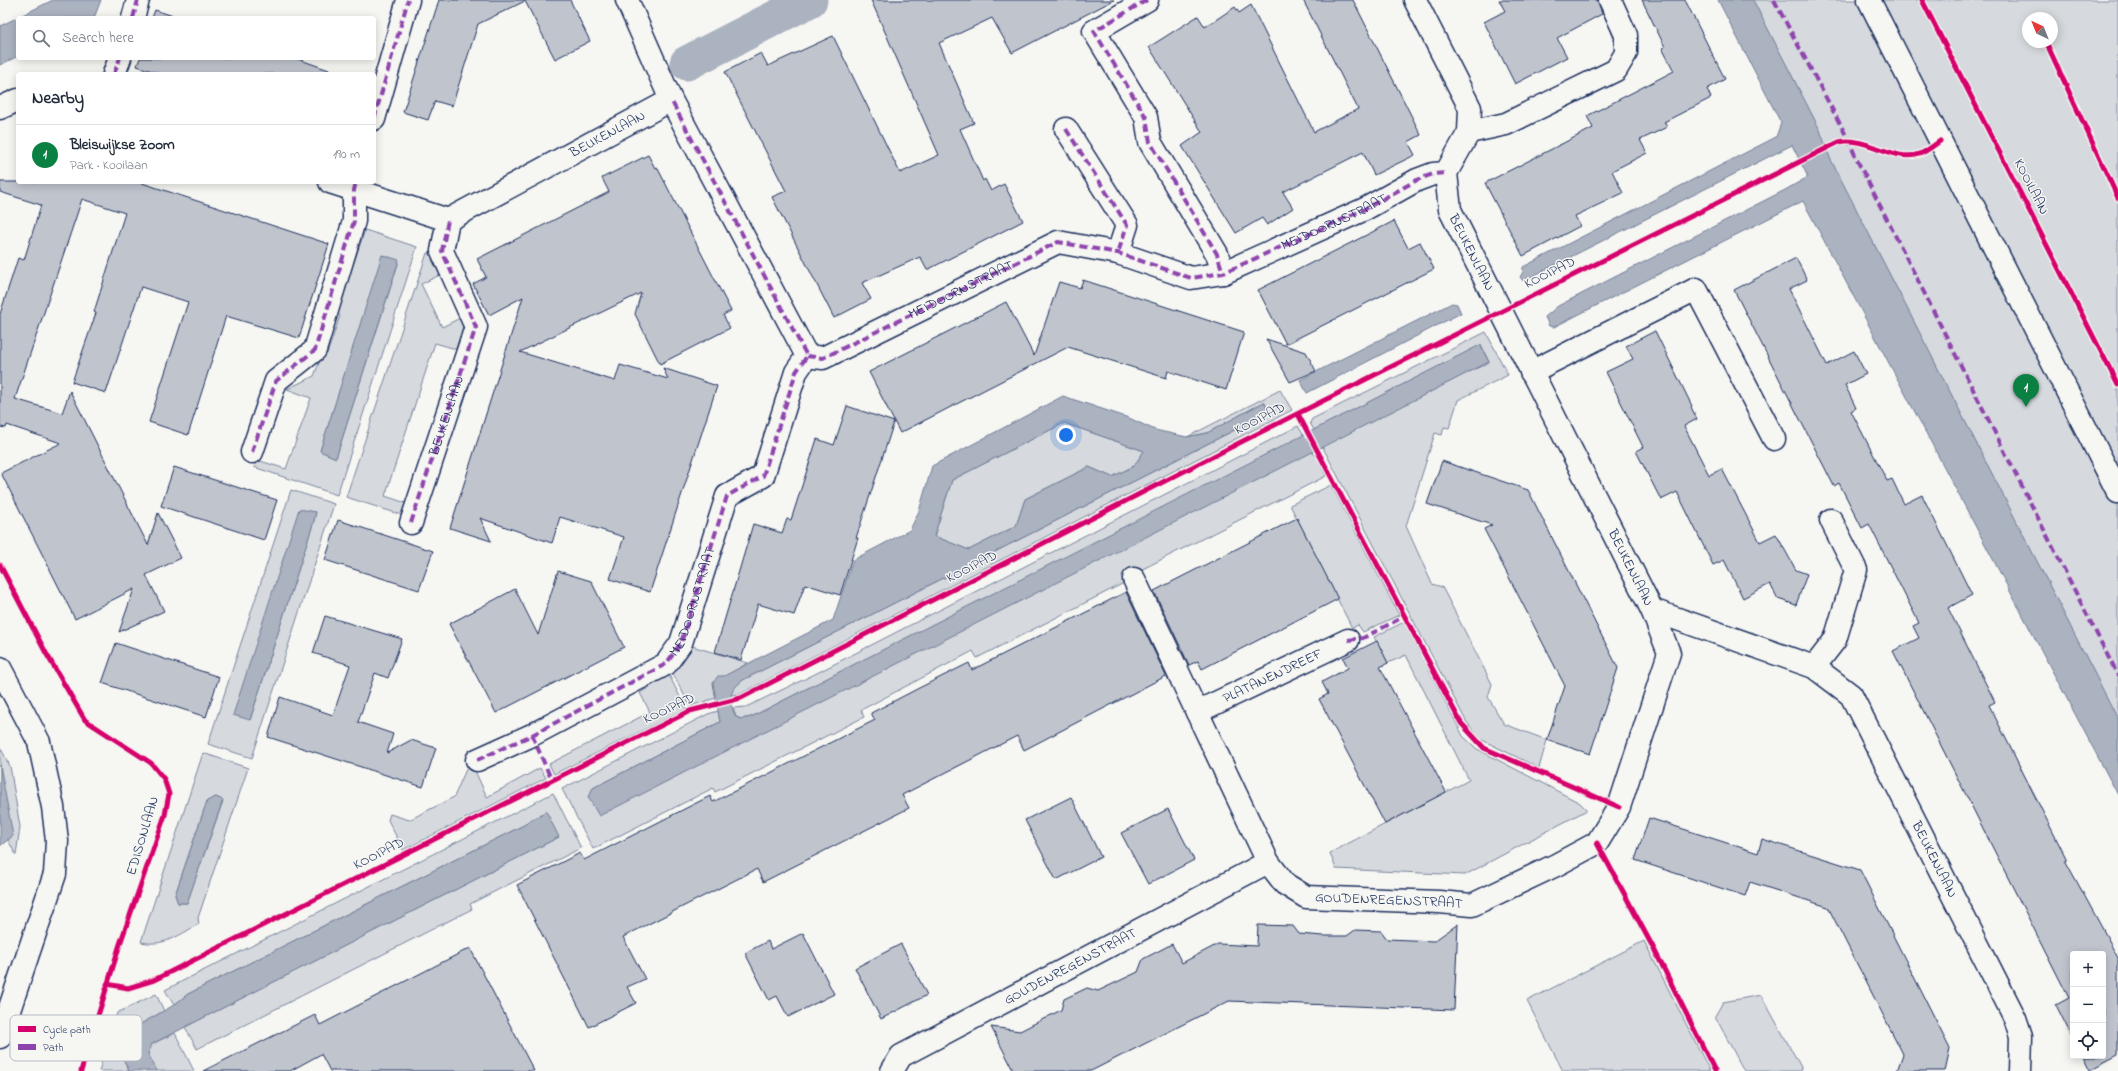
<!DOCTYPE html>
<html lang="en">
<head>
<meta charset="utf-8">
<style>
	:root { --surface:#fff; --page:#f6f6f7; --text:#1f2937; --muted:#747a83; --line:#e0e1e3; --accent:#0b8043 }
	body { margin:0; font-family:"Indie Flower",sans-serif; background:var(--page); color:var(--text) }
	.controls { position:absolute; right:12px; bottom:12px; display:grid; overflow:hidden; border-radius:4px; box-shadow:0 2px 10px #0003 }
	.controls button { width:36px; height:36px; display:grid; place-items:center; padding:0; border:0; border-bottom:1px solid var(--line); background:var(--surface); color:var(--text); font:20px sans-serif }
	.compass { position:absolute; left:2022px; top:12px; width:36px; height:36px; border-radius:50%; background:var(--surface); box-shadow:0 2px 10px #0003; rotate:317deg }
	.you { position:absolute; left:1066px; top:435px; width:14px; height:14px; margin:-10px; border:3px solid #fff; border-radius:50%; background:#1a73e8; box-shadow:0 0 0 6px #1a73e833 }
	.badge { display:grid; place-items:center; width:26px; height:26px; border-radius:50%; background:var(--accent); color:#fff; font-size:13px; font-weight:700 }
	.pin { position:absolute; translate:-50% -33px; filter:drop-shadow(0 1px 2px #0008) }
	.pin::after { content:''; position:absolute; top:21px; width:14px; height:12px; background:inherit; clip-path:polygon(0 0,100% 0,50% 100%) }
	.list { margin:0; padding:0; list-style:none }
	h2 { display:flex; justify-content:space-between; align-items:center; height:52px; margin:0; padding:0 16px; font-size:17px }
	h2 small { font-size:13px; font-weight:400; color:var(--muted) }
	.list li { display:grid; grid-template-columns:26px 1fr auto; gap:12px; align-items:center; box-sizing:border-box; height:60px; padding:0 16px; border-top:1px solid var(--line) }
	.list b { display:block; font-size:15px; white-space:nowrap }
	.list p { margin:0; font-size:13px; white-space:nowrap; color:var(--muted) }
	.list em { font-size:13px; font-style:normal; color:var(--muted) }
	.icon { flex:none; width:22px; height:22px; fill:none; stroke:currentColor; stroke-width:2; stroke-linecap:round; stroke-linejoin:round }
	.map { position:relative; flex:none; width:2118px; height:1071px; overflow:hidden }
	.search { position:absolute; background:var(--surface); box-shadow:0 2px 10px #0003; left:16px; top:16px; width:360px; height:44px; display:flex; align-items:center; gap:10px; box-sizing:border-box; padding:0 14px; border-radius:4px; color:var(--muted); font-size:15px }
	.panel { position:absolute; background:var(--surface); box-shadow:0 2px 10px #0003; left:16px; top:72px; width:360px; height:112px; border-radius:4px }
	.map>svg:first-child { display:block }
	.green { fill:#d6d9dd; stroke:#78849e; fill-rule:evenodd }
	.water { fill:#abb2c0; stroke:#717e99; fill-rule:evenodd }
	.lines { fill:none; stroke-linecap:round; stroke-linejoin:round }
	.canal { stroke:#abb2c0; stroke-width:35 }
	.building { fill:#c0c4cd; stroke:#1b2f5e }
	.minor-casing { stroke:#1b2f5e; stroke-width:25 }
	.minor { stroke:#f6f6f2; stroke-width:22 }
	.quiet { stroke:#8e44ad; stroke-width:4; stroke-dasharray:8 4; stroke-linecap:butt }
	.cycleway-casing { stroke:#f6f6f2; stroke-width:8 }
	.cycleway { stroke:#d6006c; stroke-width:5 }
	.labels { text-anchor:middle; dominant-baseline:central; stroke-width:3; stroke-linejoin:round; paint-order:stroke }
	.street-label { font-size:14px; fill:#1b2f5e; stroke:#f6f6f2 }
	.key { fill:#f6f6f2; stroke:#b4bac6; stroke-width:1 }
	.key-label { font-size:11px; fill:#1b2f5e }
</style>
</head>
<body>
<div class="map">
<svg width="2118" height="1071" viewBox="0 0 2118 1071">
	<rect width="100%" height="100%" fill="#f6f6f2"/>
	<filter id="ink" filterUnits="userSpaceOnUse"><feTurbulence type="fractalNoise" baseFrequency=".025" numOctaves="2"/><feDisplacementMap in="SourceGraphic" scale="8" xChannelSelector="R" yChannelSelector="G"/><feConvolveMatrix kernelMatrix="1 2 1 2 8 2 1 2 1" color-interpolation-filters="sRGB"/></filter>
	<g filter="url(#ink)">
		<!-- green -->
		<path class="green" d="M1727,0H2118V773ZM2028,18H2052V42H2028Z
			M365,230L417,247L337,495L254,467L257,460L286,469L311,398L287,389L314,376L322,355L327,354L340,316L337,311ZM383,255L399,261L336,458L320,451Z
			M427,253L433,255L432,260L440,275L421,284L442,327L462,317L464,322L456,349L435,343L385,496L406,503L402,515L346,497Z
			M1486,332L1508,375L1458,400L1449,428L1444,427L1442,435L1435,433L1406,526L1432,584L1442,587L1492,684L1488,697L1504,724L1547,740L1539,768L1480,739L1466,721L1322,446L1489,362L1481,345L1314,430L1310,423L1312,419Z
			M1280,390L1292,410L740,694L730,695L733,688L743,680L1270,412L1264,402L1207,433L1187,437Z
			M1064,423L1144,451L1134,466L1112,477L1089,467L1025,499L1016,526L969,550L934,536L952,480Z
			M1298,426L1304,436L751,717L741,719L736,717L733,708L746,707L811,676Z
			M1311,451L1318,458L1326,476L1123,579L1124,583L977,658L973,651L861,710L864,717L715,792L713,788L593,849L562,789L708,714L718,711L720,722L593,788L588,797Z
			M1331,485L1399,615L1363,632L1358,625L1352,628L1290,505Z
			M291,490L334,504L252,758L208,744ZM299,510L316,512L314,521L250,720Z
			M1404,622L1463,736L1477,749L1580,803L1587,810L1465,875L1336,869L1330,853L1469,780L1406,655L1388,663L1374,637Z
			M692,646L748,663L713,683L716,698L690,706L672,672L685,658Z
			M669,675L686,709L554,774L549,764L650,712L640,693Z
			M0,747L10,766L20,827L16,855L0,825Z
			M203,753L248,768L198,918L199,924C179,935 164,947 141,942ZM216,797L223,801L187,903H178L175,895L207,801Z
			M470,760L487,797L540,768L546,778L403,850L388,820L390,814L409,820L454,797Z
			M553,793L581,848L470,904L472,909L197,1049L185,1027L559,837L533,818L524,825L188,994L174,1005L165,990Z
			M1644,941L1710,1071H1563L1527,1001Z
			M156,994L164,1011L139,1025L122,1056L129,1071H99L117,1013Z
			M1761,995L1801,1067L1800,1071H1744L1715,1016L1723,1002Z
			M175,1033L194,1071H157L148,1054L152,1044Z"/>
		<!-- water -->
		<path class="water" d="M53,0H101L94,18H18V56L0,65V26Z
			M1718,0H1753L1820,130L1830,158L2118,719V795L1803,201L1554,327L1549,326L1545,317L1558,306L1785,190L1808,177L1792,145L1523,281L1520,277L1523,272V267L1776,137L1781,123Z
			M382,255L399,260L336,458L320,451Z
			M1452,303L1457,304L1461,313L1307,393L1300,380Z
			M1480,345L1489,362L599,816L588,797L593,788L720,722L713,683L718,676H724L833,620L853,560L910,530L919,511L932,466L1063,396L1129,418L1155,430L1187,437L1207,433L1264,402L1270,412L743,680C728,692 728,700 736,717L741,719L751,717ZM1064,423L1144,451L1134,466L1112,477L1089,467L1025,499L1016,526L969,550L934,536L952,480Z
			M299,509L316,512L314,521L250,720L233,715Z
			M0,765L13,836L0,846Z
			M216,797L223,800L187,903H178L175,895L207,801Z
			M546,811L559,837L152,1044L148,1054L157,1071H129L122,1056L139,1025L174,1005L188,994L524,825Z"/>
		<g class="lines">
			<!-- canal -->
			<path class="canal" d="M687,63L810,0"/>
		</g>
		<!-- building -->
		<path class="building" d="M439,0H570L590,41L555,59L525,1L478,24L452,106L435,101L428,120L403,112Z
			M871,0H1114L1012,53L992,18L939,43L974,123L960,129L983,181L985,179L991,191L1004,184L1023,221L927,270L920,257L862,283L871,299L834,318L772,197L786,191L725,72L761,53L768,66L833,36L900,173L939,155Z
			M1303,0H1353L1421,135L1408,142L1415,155L1374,175L1363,152L1283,192L1293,208L1267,225L1262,218L1236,233L1182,146L1202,132L1149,47L1198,16L1205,27L1235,7L1239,13L1251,5L1314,132L1358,109Z
			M1499,0H1598L1602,14L1557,38L1567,57L1515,84L1484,22L1505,11Z
			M1642,0H1685L1725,79L1707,89L1711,98L1664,122L1667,127L1640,140L1647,153L1612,171L1623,193L1575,216L1580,226L1523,256L1485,183L1593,128L1587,116L1674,71L1662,48L1665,47Z
			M155,10L179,18H152Z
			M140,58H295L329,70V74H161L137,66Z
			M648,155L655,168L657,167L731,311L723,315L730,328L660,364L635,314L641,293L520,352L615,381L620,365L668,379L663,368L717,386L650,592L610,579L624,537L560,517L552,543L480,518L491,541L450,528L523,297L489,315L473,284L486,277L477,259L609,192L602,178Z
			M0,182H139L329,244L299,338L226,316L188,435L149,422L188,302L141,287L106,393L72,382L96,313L94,312L125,213L82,199L15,399L62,413L70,391L148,545L158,513L181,558L146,575L164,611L119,632L134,589L75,619L1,473L61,443L7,425L6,428L0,427V314L18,258L24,260L41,205L0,192Z
			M1394,221L1408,248L1420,242L1434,269L1286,344L1258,290Z
			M1796,258L1807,280L1789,289L1827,365L1854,351L1866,374L1845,385L1856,408L1851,411L1887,481L1892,479L1904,504L1922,495L1972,595L1948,608L1995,702L1989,705L2067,860H2065L2118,957V1055L2089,1070L2082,1056H2103V954H2073V1039L2056,1005L2069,998L1893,651L1919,638L1913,626L1919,623L1869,524L1862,528L1839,483L1834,486L1734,290Z
			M1083,280L1244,332L1226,390L1168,371L1166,378L1068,347L900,433L869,372L1006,302L1034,356L1059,282L1080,288Z
			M1655,331L1692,406L1691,407L1697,419L1684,426L1709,475L1722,469L1760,542L1776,534L1796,570L1807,574L1796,605L1778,599L1770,584L1743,598L1724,560L1713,565L1677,492L1661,500L1636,451L1643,447L1606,372L1633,359L1626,346Z
			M1266,339L1306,352L1316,371L1290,382Z
			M847,406L894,422L856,538H858L840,595L805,584L794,615L758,604L741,660L715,652L753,524L782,533L787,519L791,520L817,439L834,445Z
			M1442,461L1528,490L1618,668L1590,754L1547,740L1565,686L1484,529L1492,525L1427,504Z
			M174,467L277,500L264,540L161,506Z
			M1297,518L1338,599L1202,669L1198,661L1189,665L1154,591Z
			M338,520L433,551L419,590L325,560Z
			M558,571L591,581L624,647L496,713L449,624L515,589L538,635Z
			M1126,592L1166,676L1024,750L1017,736L902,795L909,808L763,882L757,869L623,937L645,979L627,987L636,1003L589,1027L517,885L580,853L584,860L710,796L713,802L875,720L871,713L919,688L969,663L972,670Z
			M325,616L402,639L388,678L375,673L358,722L393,734L387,753L411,740L436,748L423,787L268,737L280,697L333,715L350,665L313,653Z
			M1377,641L1388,663L1380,667L1446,792L1385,824L1319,699L1328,694L1322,682L1348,668L1343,658Z
			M116,643L219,677L206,717L102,683Z
			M1071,797L1101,857L1056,880L1025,820Z
			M1168,809L1194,860L1148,884L1121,833Z
			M1649,818L1758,853L1762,839L1860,870L1950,1048L1945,1071H1897L1903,1054L1828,907L1750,882L1745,896L1635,860Z
			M1458,924L1454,1010L1229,1001L1091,1071H1014L991,1027L1020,1031L1061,1010L1064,999L1087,988L1098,991L1138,972L1143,959L1172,944L1182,963L1218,944L1257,946L1258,925L1293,926L1299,934L1323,936H1347L1355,930L1381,931L1387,939L1434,941Z
			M803,933L834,994L788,1017L777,996L769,1000L745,953L768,941L771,949Z
			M901,944L927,995L881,1019L855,968Z
			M470,948L534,1071H330L321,1054L290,1071H203L315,1015L320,1025Z"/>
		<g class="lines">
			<defs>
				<g id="minor">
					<path d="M1147,0L1094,31L1146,117L1150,142L1217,254L1223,273"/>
					<path id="s1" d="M1415,0L1470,108L1469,132L1446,173L1450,210L1652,610L1814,667L1851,695L2015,1018L2021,1036L2020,1071"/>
					<path d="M1869,0L2118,492"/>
					<path d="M133,18L138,0"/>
					<path d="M114,74L120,58"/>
					<path d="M0,108L18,100"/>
					<path d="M374,119L408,0"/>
					<path d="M1066,129L1127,225L1118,253"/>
					<path d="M1469,132L1506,124L1616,70L1626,53V35L1610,0"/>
					<path id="s2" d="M330,182L448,220L671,100L627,0"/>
					<path id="s3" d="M807,356L823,358L1058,242L1118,253L1191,278L1223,273L1365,209L1417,180L1433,174L1446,173"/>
					<path d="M1531,372L1696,289L1774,439"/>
					<path d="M252,452L276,381L315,350L354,221V190L356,182"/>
					<path d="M411,523L476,327L442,251L448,220"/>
					<path id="s4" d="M1134,579L1197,712L1348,640"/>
					<path d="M1814,667L1835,640L1856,570L1831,520"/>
					<path d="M0,668L39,742L53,807L57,841L55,874L0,1037"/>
					<path d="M1197,712L1268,862"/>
					<path id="s5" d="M477,760L532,735L666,664L681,643L727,496L763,476L796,372L807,356L671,100"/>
					<path id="s6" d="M892,1071L901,1056L1268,862L1285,884L1306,897L1439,902L1472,905L1556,865L1597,843L1619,807L1669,653L1652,610"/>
				</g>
			</defs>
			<!-- minor casing -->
			<use href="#minor" class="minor-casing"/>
			<!-- minor -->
			<use href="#minor" class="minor"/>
			<!-- quiet -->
			<g class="quiet">
				<path d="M1147,0L1094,31L1146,117L1150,142L1217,254L1223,273"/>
				<path d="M1774,0L1848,139L1858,162L2118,676"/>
				<path d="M133,18L138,0"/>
				<path d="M114,74L120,58"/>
				<path d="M374,119L408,0"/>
				<path d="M1066,129L1127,225L1118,253"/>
				<path d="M807,356L823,358L1058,242L1118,253L1191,278L1223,273L1365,209L1417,180L1433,174L1446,173"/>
				<path d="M252,452L276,381L315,350L354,221V190L356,182"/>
				<path id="s7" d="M411,523L476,327L442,251L448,220"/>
				<path d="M1348,640L1363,638L1405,616"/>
				<path d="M532,735L552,781"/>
				<path d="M477,760L532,735L666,664L681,643L727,496L763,476L796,372L807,356L671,100"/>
			</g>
			<defs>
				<path id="cycleway" d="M1922,0L2118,385
					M2046,42L2118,198
					M1298,414L1461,723L1484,748L1619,807
					M0,565L46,653L85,720L151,763L164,779L169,794L165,815L120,944L81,1071
					M1597,843L1655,951L1715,1071
					M107,984L128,988L154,980L690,711L741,698L1243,441L1839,142C1864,135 1895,163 1919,154C1926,152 1934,145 1940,141"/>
			</defs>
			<!-- cycleway casing -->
			<use href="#cycleway" class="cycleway-casing"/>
			<!-- cycleway -->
			<use href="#cycleway" class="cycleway"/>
		</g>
	</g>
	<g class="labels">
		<!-- street labels -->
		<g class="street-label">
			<text stroke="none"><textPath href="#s2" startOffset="305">BEUKENLAAN</textPath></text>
			<text transform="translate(2031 187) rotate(63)">KOOILAAN</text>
			<text stroke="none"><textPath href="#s3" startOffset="571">MEIDOORNSTRAAT</textPath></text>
			<text stroke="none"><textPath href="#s1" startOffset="277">BEUKENLAAN</textPath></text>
			<text transform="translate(1550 273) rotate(-26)">KOOIPAD</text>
			<text stroke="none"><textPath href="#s3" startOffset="170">MEIDOORNSTRAAT</textPath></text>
			<text stroke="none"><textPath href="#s7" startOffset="113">BEUKENLAAN</textPath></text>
			<text transform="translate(1260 419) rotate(-27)">KOOIPAD</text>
			<text transform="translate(972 567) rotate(-27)">KOOIPAD</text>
			<text stroke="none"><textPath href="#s1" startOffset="630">BEUKENLAAN</textPath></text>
			<text stroke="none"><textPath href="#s5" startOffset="281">MEIDOORNSTRAAT</textPath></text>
			<text stroke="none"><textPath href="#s4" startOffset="231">PLATANENDREEF</textPath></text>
			<text transform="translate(669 709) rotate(-25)">KOOIPAD</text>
			<text transform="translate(143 836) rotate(-73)">EDISONLAAN</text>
			<text transform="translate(379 854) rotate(-27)">KOOIPAD</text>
			<text stroke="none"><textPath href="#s1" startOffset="1080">BEUKENLAAN</textPath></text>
			<text stroke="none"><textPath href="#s6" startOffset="568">GOUDENREGENSTRAAT</textPath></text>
			<text stroke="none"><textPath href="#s6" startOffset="209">GOUDENREGENSTRAAT</textPath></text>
		</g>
	</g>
	<!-- legend -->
	<rect x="10" y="1015" width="132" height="46" rx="6" class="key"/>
	<rect x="18" y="1026" width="18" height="6" fill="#d6006c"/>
	<rect x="18" y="1044" width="18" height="6" fill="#8e44ad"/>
	<g class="key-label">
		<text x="43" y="1033">Cycle path</text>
		<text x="43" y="1051">Path</text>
	</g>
</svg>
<div class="controls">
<button>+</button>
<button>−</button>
<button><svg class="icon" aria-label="locate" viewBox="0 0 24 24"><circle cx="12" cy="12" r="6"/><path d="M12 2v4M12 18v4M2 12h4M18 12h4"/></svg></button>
</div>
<svg class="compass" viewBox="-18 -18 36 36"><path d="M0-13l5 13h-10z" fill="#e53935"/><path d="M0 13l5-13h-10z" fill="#747a83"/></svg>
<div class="you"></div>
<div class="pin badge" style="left:2026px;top:407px">1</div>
<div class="search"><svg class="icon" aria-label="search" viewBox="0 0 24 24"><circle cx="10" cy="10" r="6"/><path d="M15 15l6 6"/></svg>Search here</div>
<section class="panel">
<h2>Nearby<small></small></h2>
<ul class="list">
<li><span class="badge">1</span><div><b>Bleiswijkse Zoom</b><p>Park · Kooilaan</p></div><em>190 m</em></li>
</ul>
</section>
</div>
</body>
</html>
